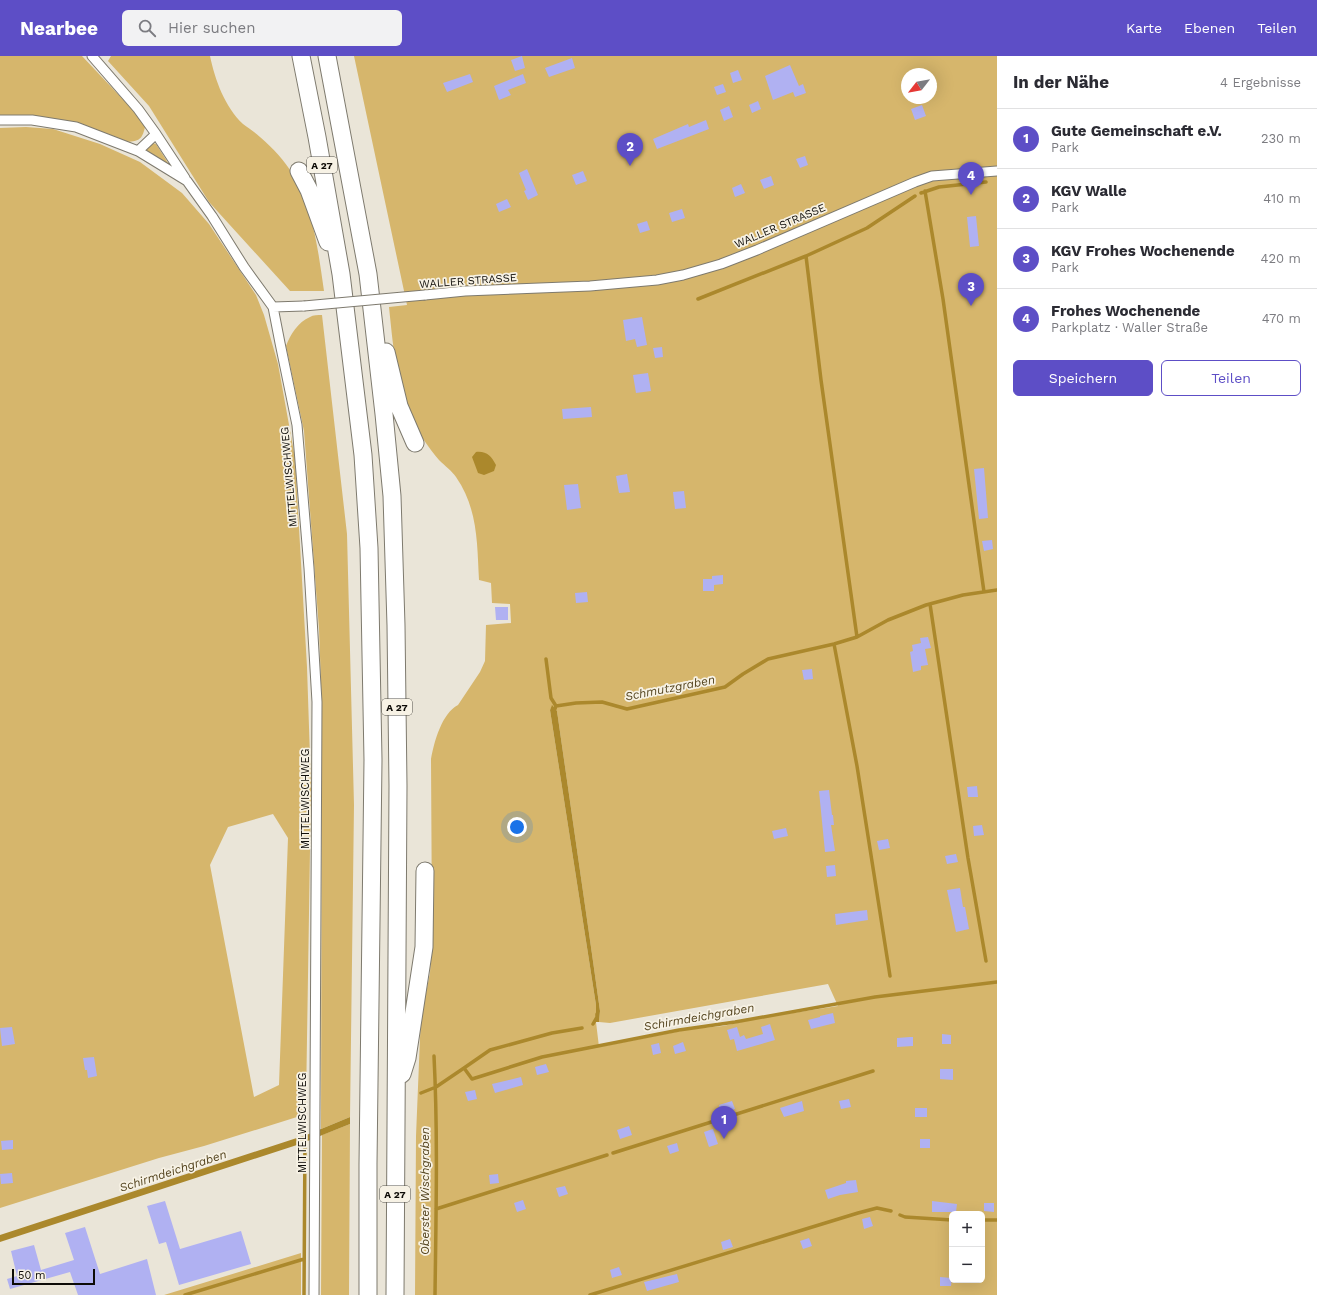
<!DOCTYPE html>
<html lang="de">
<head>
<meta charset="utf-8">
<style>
	:root { --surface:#fff; --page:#f2f2f3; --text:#2b2b33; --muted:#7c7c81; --line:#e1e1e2; --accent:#5d4ec6 }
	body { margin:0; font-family:"Work Sans",sans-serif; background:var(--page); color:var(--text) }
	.controls { position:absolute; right:12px; bottom:12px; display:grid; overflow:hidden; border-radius:6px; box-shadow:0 4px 16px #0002 }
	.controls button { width:36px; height:36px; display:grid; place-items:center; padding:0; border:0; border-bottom:1px solid var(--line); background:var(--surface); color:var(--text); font:20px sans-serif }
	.compass { position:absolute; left:901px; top:12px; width:36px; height:36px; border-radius:50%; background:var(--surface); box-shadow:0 4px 16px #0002; rotate:239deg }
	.scale { position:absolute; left:12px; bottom:10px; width:83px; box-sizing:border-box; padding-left:4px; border:2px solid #0d0b07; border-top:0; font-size:11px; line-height:14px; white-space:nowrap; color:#0d0b07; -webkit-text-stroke:3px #f7f2e5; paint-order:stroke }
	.you { position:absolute; left:517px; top:771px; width:14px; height:14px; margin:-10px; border:3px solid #fff; border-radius:50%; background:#1a73e8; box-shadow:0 0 0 6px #1a73e833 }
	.badge { display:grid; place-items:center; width:26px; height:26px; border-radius:50%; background:var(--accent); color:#fff; font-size:13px; font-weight:700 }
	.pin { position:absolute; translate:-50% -33px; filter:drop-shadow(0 1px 2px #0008) }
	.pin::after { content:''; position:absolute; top:21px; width:14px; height:12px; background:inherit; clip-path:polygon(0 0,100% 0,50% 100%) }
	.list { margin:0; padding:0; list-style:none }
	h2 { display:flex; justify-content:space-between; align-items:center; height:52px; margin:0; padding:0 16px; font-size:17px }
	h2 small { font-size:13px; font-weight:400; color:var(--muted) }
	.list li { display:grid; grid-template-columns:26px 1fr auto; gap:12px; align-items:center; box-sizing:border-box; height:60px; padding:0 16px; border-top:1px solid var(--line) }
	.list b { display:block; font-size:15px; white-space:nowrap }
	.list p { margin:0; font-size:13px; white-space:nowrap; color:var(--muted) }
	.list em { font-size:13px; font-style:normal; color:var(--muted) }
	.actions { display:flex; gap:8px; padding:12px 16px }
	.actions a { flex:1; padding:9px 0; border:1px solid var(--accent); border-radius:6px; text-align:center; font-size:14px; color:var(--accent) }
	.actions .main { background:var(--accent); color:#fff }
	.icon { flex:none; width:22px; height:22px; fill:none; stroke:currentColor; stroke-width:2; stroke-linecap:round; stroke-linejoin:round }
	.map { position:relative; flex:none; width:997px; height:1239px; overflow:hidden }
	header { display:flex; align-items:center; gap:24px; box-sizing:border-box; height:56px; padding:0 20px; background:var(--accent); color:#fff }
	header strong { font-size:19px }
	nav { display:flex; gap:22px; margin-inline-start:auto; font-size:14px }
	.search { width:280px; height:36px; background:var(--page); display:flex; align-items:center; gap:10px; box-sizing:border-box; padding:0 14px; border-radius:6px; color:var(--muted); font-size:15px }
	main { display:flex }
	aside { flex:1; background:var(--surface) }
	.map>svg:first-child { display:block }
	.green { fill:#d6b66c; fill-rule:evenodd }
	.water { fill:#ab882c }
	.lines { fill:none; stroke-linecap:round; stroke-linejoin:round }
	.stream { stroke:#ab882c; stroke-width:3.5 }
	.building { fill:#b0b1f2 }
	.street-casing { stroke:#7e7a6e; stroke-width:11 }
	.highway-casing { stroke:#7e7a6e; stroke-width:19 }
	.street { stroke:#fff; stroke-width:9 }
	.highway { stroke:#fff; stroke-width:17 }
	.street-bridge-casing { stroke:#7e7a6e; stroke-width:11; stroke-linecap:butt }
	.street-bridge { stroke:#fff; stroke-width:9 }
	.labels { text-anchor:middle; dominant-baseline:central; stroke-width:3.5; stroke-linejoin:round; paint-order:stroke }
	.shield { fill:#f7f2e5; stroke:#53504a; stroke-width:1 }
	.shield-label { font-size:10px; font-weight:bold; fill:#0d0b07 }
	.street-label { font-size:11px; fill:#0d0b07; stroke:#f7f2e5 }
	.water-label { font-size:12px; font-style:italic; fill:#54441f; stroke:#f7f2e5 }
</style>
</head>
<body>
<header>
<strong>Nearbee</strong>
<div class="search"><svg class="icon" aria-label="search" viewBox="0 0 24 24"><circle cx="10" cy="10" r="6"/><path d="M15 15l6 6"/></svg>Hier suchen</div>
<nav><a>Karte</a><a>Ebenen</a><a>Teilen</a></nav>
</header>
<main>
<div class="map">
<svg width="997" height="1239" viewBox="0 0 997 1239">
	<rect width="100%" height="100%" fill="#eae5d8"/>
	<!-- green -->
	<path class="green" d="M0,0H82L132,53L145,71C142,85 138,85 125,86L31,61L0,59Z
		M111,0H210C215,24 225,51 243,68C248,72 255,76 260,81C273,92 285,105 294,120C314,157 318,194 324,235H290L209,146L149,50L108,5Z
		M354,0H997V1239H415L416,1080L420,982L421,962L430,917L432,873L431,703C434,686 442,657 458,649L480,616L485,605L486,569L511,567L510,548L492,547L491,527L479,524C477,487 478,453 456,421C452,415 445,410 439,404C429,392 419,378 412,364C396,328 393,289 389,251L407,249ZM907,18H931V42H907ZM552,650L557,655L592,898L600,955L599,966L610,967L828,928L838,950L760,962L723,970L691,973L599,991L596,966V949L550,654ZM952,1158H982V1224H952Z
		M26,71L53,73L100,88L140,106L182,137L209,168L256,239L264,259L278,308L295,402L307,611L311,731L306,1046L297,1061L204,1090L159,1102L0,1152V72ZM273,758L288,782L279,1029L254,1041L210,809L228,771Z
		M153,87L156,88L170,110L148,97L146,93Z
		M322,259L347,478L354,749L350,1061L321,1073L322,654L319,573L304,375L286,290C290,279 298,266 310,261C313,259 318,259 322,259Z
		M350,1068L349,1239H321L322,1079Z
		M301,1197V1239H164Z"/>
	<!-- water -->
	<path class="water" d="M476,396C487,395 491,400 496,409L494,415L484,419L478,417L472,401Z
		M552,649L557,655L592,898L600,955L599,966H596V949L550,654Z
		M350,1061V1068L300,1088L0,1186V1179L309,1078Z"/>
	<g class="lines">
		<!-- stream -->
		<path class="stream" d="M925,135L943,243L984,536
			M921,137L939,131L986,126
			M806,200L821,324L857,581
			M698,243L806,200L867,172L915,140
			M930,548L968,802L986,905
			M834,588L857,710L890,920
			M546,603L551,642L556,650
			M554,655L556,650L576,647L602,646L627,653L725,631L743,618L768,603L834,588L857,581L888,564L926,549L963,539L997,534
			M593,968L597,961V958
			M434,1000C438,1079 436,1159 435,1239
			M464,1012L490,994L552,977L582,972
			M421,1037L436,1031L464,1012L472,1023L542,1001L679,974L735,966L875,941L997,926
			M613,1097L873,1015
			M436,1153L607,1099
			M900,1159L905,1161L952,1164
			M982,1164H997
			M185,1239L304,1203
			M304,1239L305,1082
			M590,1239L858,1157L877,1152L891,1155"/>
	</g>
	<!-- building -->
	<path class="building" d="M522,0L525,12L515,15L511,4Z
		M572,2L575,12L549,21L545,12Z
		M790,9L799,30L803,28L806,37L795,41L793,36L773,44L765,20Z
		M738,14L742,24L733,27L730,17Z
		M470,18L473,26L447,36L443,27Z
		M523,18L526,27L508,34L511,39L499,44L494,30Z
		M723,28L726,36L717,39L714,31Z
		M758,45L761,53L752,57L749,49Z
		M922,49L926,60L915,64L911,53Z
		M729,50L733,61L724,65L720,54Z
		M706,64L709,73L657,93L653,83L688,68L689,71Z
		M805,100L808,109L800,112L796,103Z
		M527,113L538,139L528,144L524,135L526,134L519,117Z
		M583,115L587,125L576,129L572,119Z
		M771,120L774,129L764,133L760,124Z
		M741,128L745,137L735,141L732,132Z
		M507,143L511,151L499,156L496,148Z
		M682,153L685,162L672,166L669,157Z
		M976,160L979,190L970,191L967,161Z
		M647,165L650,174L640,177L637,168Z
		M642,261L647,289L637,291L635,283L626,285L623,264Z
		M662,291L663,301L655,302L653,292Z
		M648,317L651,335L636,337L633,319Z
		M591,351L592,361L563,363L562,353Z
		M984,412L988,462L979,463L974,413Z
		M627,418L630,436L619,437L616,420Z
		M578,428L581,452L567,454L564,429Z
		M684,435L686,452L675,453L673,436Z
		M992,484L993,493L984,495L982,485Z
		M723,519V528L714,529V535H703V523H712V520Z
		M587,536L588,546L576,547L575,537Z
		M495,551H508V564H496Z
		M928,581L931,592L925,593L928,609L921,610V614L913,616L910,596L913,595L912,589L921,587L920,582Z
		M812,613L813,623L804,624L802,614Z
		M977,730L978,741H968L967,731Z
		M829,734L832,759H833L834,769H831L835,795L825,796L819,735Z
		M982,769L984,779L974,780L973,770Z
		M786,772L788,780L774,783L772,775Z
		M888,783L890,792L879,794L877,785Z
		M956,798L958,806L947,808L945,800Z
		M835,809L836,820L827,821L826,810Z
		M960,832L963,851H965L969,873L956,876L947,834Z
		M867,854L868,864L836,869L835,858Z
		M833,957L835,967L811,973L808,964L820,961V960Z
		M770,968L775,984L737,995L734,983L730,984L727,974L737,971L740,981L744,979L746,983L763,978L761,971Z
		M12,971L15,988L2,990L0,972Z
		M942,978L951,979V988H942Z
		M910,981H913V990L897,991V982Z
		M683,986L686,995L675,998L673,990Z
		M659,987L661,997L653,999L651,989Z
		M94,1001L97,1020L88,1022L87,1014H85L83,1002Z
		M546,1008L549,1016L537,1019L535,1011Z
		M940,1013H953V1024L940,1023Z
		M521,1021L523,1029L495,1037L492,1028Z
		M475,1034L477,1043L468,1045L465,1036Z
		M849,1043L851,1051L841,1053L839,1045Z
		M732,1045L735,1053L722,1058L719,1049Z
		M802,1045L804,1055L784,1061L780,1052Z
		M915,1052H927V1061H915Z
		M629,1070L632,1079L620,1083L617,1074Z
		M713,1073L718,1088L709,1091L704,1076Z
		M920,1083H930V1092H920Z
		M13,1084V1093L2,1094L1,1085Z
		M677,1087L679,1095L670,1098L667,1090Z
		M12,1117L13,1127L1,1128L0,1118Z
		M498,1118L499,1127L490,1128L489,1119Z
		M856,1124L858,1136L840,1139L828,1143L825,1134L846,1127V1125Z
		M565,1130L568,1138L559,1141L556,1132Z
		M523,1144L526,1153L517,1156L514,1147Z
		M165,1145L180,1193L241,1175L251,1208L179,1229L166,1186L159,1188L147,1150Z
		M932,1145L957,1148L956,1156H932Z
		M984,1147H994V1156L984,1155Z
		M870,1161L873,1170L864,1173L862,1163Z
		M85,1171L100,1218L147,1203L156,1239H78L70,1216L10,1233L7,1223L17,1220L11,1195L34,1189L41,1214L74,1204L65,1177Z
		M809,1182L812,1190L803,1193L800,1185Z
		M730,1183L733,1191L723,1194L721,1186Z
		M619,1211L622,1219L612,1222L610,1214Z
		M677,1218L679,1226L647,1235L644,1226Z
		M940,1221L952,1222L951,1230H940Z"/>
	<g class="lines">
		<defs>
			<path id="street" d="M92,0L138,53L156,78L185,122
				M0,64H32L76,71L138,95L187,125L212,160L244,211L273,251L280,287L297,369L309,512L317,646L314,1239
				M138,95L156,78
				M425,239L465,235L590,230L657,224L683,219L721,208L757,194L915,126L932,120L997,115
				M273,251L304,250"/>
			<path id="highway" d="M301,0L317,81L341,218L363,399L369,492L373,704L368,1108V1239
				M327,0L368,218L384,358L392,440L396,569L398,730L395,1239
				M299,115L309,134L328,186
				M386,296L399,350L415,387
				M402,1018L407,1002L424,891L425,815"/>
		</defs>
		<!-- street casing -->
		<use href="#street" class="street-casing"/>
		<!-- highway casing -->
		<use href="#highway" class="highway-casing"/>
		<!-- street -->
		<use href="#street" class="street"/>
		<!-- highway -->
		<use href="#highway" class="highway"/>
		<defs>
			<path id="street-bridge" d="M304,250L425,239"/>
		</defs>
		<!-- street-bridge casing -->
		<use href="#street-bridge" class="street-bridge-casing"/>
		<!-- street-bridge -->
		<use href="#street-bridge" class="street-bridge"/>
	</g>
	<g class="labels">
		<!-- shield labels -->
		<g class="shield">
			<rect x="307" y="101" width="30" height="16" rx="3"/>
			<rect x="382" y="643" width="30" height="16" rx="3"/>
			<rect x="380" y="1130" width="30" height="16" rx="3"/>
		</g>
		<g class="shield-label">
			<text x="322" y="109">A 27</text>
			<text x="397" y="651">A 27</text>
			<text x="395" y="1138">A 27</text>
		</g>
		<!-- street labels -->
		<g class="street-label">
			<text transform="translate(780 170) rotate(-23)">WALLER STRASSE</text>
			<text transform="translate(468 225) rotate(-4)">WALLER STRASSE</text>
			<text transform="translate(289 421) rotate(-95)">MITTELWISCHWEG</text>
			<text transform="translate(305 743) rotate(-90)">MITTELWISCHWEG</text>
			<text transform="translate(302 1067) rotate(-90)">MITTELWISCHWEG</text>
		</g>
		<!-- water labels -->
		<g class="water-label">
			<text transform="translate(670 632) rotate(-11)">Schmutzgraben</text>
			<text transform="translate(699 961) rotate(-10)">Schirmdeichgraben</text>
			<text transform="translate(173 1115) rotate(-18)">Schirmdeichgraben</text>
			<text transform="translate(425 1135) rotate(-90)">Oberster Wischgraben</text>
		</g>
	</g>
</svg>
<div class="controls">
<button>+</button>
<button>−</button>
</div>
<svg class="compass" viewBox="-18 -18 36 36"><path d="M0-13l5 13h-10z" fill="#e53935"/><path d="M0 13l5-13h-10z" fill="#7c7c81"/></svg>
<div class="scale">50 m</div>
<div class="you"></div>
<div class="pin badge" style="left:724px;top:1083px">1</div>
<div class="pin badge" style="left:630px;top:110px">2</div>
<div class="pin badge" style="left:971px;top:250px">3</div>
<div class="pin badge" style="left:971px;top:139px">4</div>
</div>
<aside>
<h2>In der Nähe<small>4 Ergebnisse</small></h2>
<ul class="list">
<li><span class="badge">1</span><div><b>Gute Gemeinschaft e.V.</b><p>Park</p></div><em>230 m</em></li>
<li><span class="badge">2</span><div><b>KGV Walle</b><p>Park</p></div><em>410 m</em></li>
<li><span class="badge">3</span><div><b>KGV Frohes Wochenende</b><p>Park</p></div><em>420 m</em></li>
<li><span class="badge">4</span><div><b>Frohes Wochenende</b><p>Parkplatz · Waller Straße</p></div><em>470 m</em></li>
</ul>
<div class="actions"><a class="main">Speichern</a><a>Teilen</a></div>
</aside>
</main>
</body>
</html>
